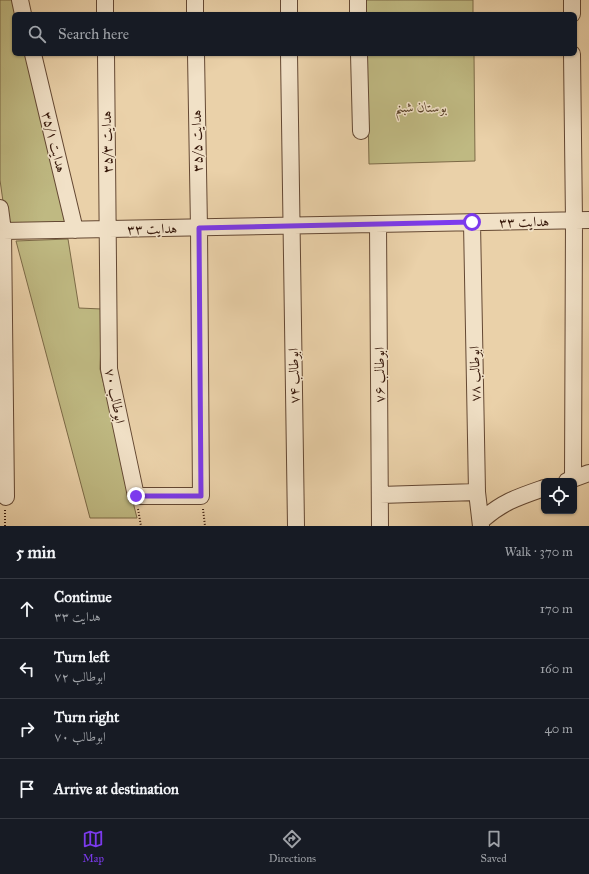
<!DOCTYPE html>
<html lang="en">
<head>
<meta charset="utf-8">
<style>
	:root { --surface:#171b24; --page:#20242c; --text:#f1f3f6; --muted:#9ea1a6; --line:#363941; --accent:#7c3aed }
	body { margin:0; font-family:"IM FELL Great Primer",Amiri,serif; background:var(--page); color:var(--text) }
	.controls { position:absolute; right:12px; bottom:12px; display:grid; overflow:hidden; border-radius:6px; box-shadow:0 1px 3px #0004 }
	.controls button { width:36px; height:36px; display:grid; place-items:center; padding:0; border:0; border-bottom:1px solid var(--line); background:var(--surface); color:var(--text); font:20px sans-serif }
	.stop { position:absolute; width:12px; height:12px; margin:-9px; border:3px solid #7c3aed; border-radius:50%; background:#fff }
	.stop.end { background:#7c3aed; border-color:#fff; box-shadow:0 1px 4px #0008 }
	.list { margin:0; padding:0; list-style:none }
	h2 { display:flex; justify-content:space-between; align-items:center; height:52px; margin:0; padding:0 16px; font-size:17px }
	h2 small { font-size:13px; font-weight:400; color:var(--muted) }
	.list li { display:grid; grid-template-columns:26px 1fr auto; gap:12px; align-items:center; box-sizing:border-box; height:60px; padding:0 16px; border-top:1px solid var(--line) }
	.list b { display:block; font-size:15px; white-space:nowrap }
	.list p { margin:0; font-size:13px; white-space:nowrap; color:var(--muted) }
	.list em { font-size:13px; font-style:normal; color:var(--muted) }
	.icon { flex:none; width:22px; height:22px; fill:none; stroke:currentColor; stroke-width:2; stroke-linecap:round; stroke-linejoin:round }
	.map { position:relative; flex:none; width:589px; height:526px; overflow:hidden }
	.search { position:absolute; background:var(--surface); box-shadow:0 1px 3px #0004; left:12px; right:12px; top:12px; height:44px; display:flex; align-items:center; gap:10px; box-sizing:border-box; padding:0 14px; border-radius:6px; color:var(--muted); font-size:15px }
	.sheet { height:292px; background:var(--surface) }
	nav { display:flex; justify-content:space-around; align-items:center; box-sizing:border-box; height:56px; border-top:1px solid var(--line); background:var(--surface); font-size:11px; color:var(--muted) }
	nav a { display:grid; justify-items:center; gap:2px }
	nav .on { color:var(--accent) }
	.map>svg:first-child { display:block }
	.green { fill:#bfb982; stroke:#7c6a47 }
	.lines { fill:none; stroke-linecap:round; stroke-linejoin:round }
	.minor-casing { stroke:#644833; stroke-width:18 }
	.path { stroke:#381a0c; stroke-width:2; stroke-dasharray:1 2; stroke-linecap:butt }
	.minor { stroke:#f1e1c7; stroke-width:16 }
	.route { stroke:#7c3aed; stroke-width:5 }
	.labels { text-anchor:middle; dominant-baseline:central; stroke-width:3; stroke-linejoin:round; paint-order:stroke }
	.park-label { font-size:14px; font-style:italic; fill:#5a422a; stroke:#f1e1c7 }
	.street-label { font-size:14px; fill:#381a0c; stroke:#f1e1c7 }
</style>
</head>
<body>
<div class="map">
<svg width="589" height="526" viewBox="0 0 589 526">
	<rect width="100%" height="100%" fill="#ead1a9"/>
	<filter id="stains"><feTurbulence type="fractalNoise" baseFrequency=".005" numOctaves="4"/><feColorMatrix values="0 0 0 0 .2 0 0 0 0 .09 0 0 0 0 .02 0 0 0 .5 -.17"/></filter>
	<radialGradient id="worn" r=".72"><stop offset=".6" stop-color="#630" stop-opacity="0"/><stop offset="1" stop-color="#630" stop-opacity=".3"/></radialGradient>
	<!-- green -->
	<path class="green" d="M0,0H15L18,14H14V54H28L70,224L6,223L0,180Z
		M366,0H473V14H366Z
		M367,54H474L475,161L369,164Z
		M68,239L79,308L102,309L100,369L137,518H90L16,241Z"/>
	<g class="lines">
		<defs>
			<path id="minor" d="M20,0L23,14
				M105,0V14
				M195,0V14
				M289,0V14
				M358,0V14
				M572,0V14
				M33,54L75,230
				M106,54L109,369L136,496H201L199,228L196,54
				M289,54L296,526
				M359,54L361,131
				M572,54L574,221L573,479
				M0,208L3,231L6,497
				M472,223L477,492L481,526
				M378,224L380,526
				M3,231L589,220
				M567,481L589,473
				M380,495L477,492
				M481,521C502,502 518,497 544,488"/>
		</defs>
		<!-- minor casing -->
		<use href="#minor" class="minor-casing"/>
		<!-- path -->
		<path class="path" d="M138,509L141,526
			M203,509L205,526
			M5,526V510"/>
		<!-- minor -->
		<use href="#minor" class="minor"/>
	</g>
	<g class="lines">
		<!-- route -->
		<path class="route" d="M136,496H201L199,228L472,222"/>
	</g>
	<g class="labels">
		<!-- park labels -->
		<g class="park-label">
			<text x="421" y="107">بوستان شبنم</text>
		</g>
		<!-- street labels -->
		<g class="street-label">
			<text transform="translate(197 141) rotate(-91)">هدایت ۳۵/۵</text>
			<text transform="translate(54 142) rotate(76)">هدایت ۳۵/۱</text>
			<text transform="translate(107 142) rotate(-91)">هدایت ۳۵/۳</text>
			<text transform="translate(524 222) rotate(-1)">هدایت ۳۳</text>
			<text transform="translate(152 229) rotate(-1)">هدایت ۳۳</text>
			<text transform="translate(475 374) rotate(-91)">ابوطالب ۷۸</text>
			<text transform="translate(379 375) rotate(-90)">ابوطالب ۷۶</text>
			<text transform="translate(294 376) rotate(-91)">ابوطالب ۷۴</text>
			<text transform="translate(115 396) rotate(79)">ابوطالب ۷۰</text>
		</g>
	</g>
	<rect width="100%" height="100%" filter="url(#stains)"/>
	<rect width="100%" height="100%" fill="url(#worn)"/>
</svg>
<div class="controls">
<button><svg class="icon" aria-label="locate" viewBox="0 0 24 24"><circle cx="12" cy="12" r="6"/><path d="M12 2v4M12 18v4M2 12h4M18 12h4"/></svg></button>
</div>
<div class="stop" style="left:472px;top:222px"></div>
<div class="stop end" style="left:136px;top:496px"></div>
<div class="search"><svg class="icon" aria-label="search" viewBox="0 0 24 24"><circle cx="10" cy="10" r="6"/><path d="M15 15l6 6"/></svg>Search here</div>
</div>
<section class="sheet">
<h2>5 min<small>Walk · 370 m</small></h2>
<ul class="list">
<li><svg class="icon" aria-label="ahead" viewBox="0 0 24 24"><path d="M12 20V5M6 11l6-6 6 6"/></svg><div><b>Continue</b><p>هدایت ۳۳</p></div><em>170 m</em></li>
<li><svg class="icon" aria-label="left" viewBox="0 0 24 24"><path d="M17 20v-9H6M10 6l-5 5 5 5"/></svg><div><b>Turn left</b><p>ابوطالب ۷۲</p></div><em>160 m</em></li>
<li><svg class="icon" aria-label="right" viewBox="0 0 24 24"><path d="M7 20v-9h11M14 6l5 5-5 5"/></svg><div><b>Turn right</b><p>ابوطالب ۷۰</p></div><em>40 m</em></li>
<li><svg class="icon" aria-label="arrive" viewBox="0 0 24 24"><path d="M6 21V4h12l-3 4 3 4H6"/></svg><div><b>Arrive at destination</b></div></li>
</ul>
</section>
<nav>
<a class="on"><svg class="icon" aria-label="map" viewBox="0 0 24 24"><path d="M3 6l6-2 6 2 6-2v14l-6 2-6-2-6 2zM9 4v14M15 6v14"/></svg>Map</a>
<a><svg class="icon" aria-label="directions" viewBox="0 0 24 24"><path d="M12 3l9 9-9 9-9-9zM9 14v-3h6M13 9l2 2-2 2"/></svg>Directions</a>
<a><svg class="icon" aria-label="saved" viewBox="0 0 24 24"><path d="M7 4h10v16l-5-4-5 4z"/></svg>Saved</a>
</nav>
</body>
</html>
